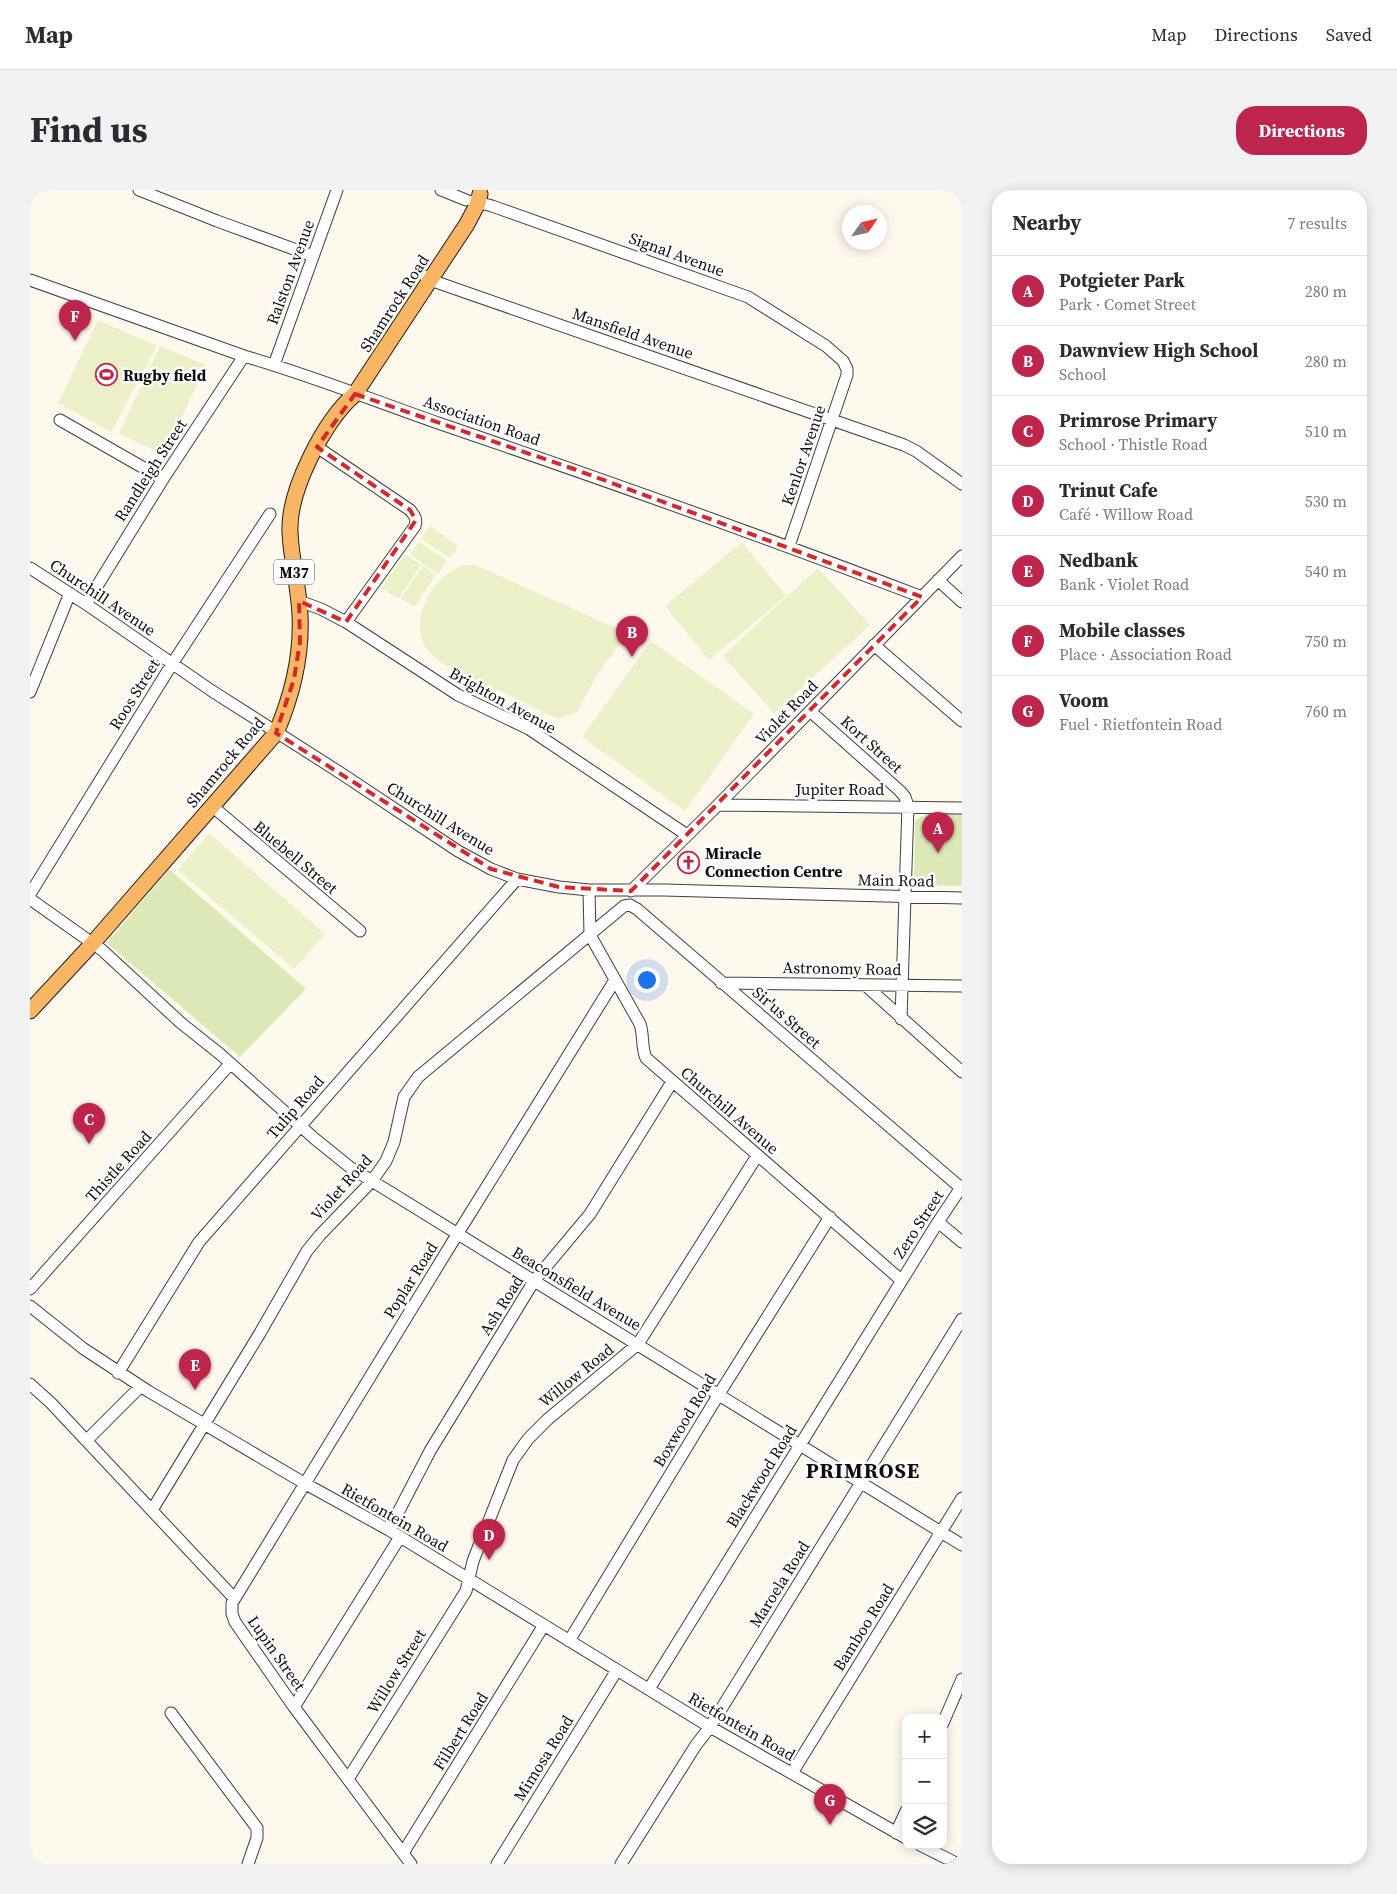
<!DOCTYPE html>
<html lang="en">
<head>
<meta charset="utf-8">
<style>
	:root { --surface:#fff; --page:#f2f2f3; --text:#2b2b33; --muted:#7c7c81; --line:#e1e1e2; --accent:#bd254c }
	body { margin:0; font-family:"Source Serif 4",serif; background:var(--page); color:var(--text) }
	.controls { position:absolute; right:15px; bottom:15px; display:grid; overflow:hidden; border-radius:10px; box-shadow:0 2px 12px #0003 }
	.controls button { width:45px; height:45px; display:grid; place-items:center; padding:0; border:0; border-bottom:1px solid var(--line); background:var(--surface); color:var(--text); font:25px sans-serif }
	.compass { position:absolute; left:812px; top:15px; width:45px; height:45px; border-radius:50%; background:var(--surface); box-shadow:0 2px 12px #0003; rotate:56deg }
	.you { position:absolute; left:616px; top:789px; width:18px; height:18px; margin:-12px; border:4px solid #fff; border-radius:50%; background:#1a73e8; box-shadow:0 0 0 8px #1a73e833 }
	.badge { display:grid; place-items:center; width:32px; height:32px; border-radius:50%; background:var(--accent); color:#fff; font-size:16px; font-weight:700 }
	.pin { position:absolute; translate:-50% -41px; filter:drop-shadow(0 1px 2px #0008) }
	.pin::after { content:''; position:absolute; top:26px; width:18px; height:15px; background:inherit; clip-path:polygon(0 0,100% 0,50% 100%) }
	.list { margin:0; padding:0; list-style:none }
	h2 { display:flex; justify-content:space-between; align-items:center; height:65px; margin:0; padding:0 20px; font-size:21px }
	h2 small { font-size:16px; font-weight:400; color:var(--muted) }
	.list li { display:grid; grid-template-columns:32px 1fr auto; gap:15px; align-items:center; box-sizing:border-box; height:70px; padding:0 20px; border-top:1px solid var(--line) }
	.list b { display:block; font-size:19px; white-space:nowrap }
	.list p { margin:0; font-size:16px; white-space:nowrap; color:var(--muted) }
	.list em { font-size:16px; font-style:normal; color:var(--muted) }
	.icon { flex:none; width:28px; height:28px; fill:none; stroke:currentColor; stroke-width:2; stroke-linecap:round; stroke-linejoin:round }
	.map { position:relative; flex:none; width:932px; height:1674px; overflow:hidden; border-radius:20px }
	header { display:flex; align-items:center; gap:30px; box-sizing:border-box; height:70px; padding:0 25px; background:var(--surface); border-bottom:1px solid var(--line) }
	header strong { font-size:24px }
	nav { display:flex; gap:28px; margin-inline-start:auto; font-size:18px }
	.intro { display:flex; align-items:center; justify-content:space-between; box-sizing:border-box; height:120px; padding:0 30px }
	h1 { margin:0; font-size:35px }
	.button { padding:12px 22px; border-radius:20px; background:var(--accent); color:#fff; font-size:18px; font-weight:700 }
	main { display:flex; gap:30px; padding:0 30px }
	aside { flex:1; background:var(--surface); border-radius:20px; box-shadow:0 2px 12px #0003 }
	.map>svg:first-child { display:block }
	.green { fill:#dce9b7 }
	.pitch { fill:#ebf0c9 }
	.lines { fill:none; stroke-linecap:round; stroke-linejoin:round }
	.minor-casing { stroke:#404040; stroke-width:13 }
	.major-casing { stroke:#1e1e1e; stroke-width:17 }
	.minor { stroke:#fff; stroke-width:11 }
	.major { stroke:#f8b564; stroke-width:15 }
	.marked { fill:none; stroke:#d62828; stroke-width:4; stroke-dasharray:10 6; stroke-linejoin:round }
	.labels { text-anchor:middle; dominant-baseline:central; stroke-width:5; stroke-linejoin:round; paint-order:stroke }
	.shield { fill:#fff; stroke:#565656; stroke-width:1 }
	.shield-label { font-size:15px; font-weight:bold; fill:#0d0d0d }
	.street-label { font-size:16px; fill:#0d0d0d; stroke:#fff }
	.poi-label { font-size:16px; font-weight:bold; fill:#0d0d0d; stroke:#fff; text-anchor:start }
	.district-label { font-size:21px; font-weight:bold; letter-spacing:1px; fill:#0d0d0d; stroke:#fff }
</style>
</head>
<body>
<header>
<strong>Map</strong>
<nav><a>Map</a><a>Directions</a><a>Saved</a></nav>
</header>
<div class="intro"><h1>Find us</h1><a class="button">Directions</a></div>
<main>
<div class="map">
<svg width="932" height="1674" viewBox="0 0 932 1674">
	<rect width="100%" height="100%" fill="#fff8ed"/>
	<!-- green -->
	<path class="green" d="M898,624H932V696L884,695L885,630Z
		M139,679L276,799L210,867L77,753Z"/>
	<!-- pitch -->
	<path class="pitch" d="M68,130L127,156L81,242L28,213Z
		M130,156L176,175L134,265L89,243Z
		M400,336L428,356L420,368L391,349Z
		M389,352L417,371L408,384L380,364Z
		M712,352L756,406L679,470L635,416Z
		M375,364L391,375L368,409L352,398Z
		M434,375H444L452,378L597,443L566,487L547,522L528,529C513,522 498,514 483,507C460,496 410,479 396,458C387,444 389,426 396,411C404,395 417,380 434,375Z
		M393,376L406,385L384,417L371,408Z
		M788,378L840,435L744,523L693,466Z
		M621,451L724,524L655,621L552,547Z
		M179,643L295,744L264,779L148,680Z"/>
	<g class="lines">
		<defs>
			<path id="minor" d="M109,0L187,31L283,66
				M411,0L436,10
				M443,11L462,16L718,107L796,156L813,171L817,179V185L759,356
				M395,86L406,92L874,255L886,261L932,294
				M0,90L214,166C280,185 345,211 411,234C572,289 732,346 892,407
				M244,175L307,0
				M30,230L133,289
				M287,257L380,320C385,326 387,329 385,336L316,432
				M0,378L56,414L182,501L309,582L428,661L461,679L487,689L529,697L559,700H634L932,708
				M908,390L932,412
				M269,411L291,419L316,432L428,505L499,539L657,645
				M56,414L133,289L214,166
				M844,455L932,531
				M0,502L40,403
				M780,521L870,601L875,607L878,616L871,829
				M688,615L932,618
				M182,616L330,741
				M559,700L560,745L610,834C614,845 611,857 616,868L871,1090
				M601,701L688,615L932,366
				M0,704L142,474L240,324
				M0,709L72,760L151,833L190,864L285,949L321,978L932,1355
				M691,793L932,796
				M835,795L932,882
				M908,1032L932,1052
				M0,1099L200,874
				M0,1116L54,1159L118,1201L274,1293L359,1340L680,1537L876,1648
				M88,1183L169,1052L487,689
				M0,1194L21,1213L204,1408
				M57,1250L110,1197
				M122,1320L230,1143L277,1061L290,1045L342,991L356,971L364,952L374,907L388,887L594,716L600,715L607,719L931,998
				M359,1340L400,1261L504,1091L560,1024L642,892
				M539,1451L689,1204L800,1027
				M619,1499L908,1032L932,996
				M264,1517L370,1347
				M141,1523L227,1638V1648L218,1674
				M913,1533L932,1489
				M762,1583L932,1308
				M318,1589L436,1401L443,1371L483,1270L498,1249L518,1229L608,1154L727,966
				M866,1643L876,1621
				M890,1655L928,1674
				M373,1663L514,1435
				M381,1674L264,1517L205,1432L202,1424V1413L428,1043L585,790
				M467,1674L587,1480
				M591,1674L666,1555L680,1537L932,1129"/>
			<path id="major" d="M0,821L63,753L246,543C262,506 272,466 270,425C269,397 261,370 260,342C258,301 294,231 325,204L437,34L448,13L450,4"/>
		</defs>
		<!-- minor casing -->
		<use href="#minor" class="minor-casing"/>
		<!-- major casing -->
		<use href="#major" class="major-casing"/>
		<!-- minor -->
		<use href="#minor" class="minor"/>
		<!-- major -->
		<use href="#major" class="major"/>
	</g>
	<!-- marked area -->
	<path class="marked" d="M325,204L541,278L892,407L601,701L529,697L461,679L246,543L264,489L270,452L269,411L316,432L386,330L380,320L287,257Z"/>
	<!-- icons -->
	<defs>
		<symbol id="stadium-ring" viewBox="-11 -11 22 22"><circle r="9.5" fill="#fff" stroke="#bd254c" stroke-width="1.5"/><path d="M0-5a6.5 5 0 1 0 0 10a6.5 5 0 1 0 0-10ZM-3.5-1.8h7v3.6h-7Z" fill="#bd254c"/></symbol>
		<symbol id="church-ring" viewBox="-11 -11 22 22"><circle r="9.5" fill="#fff" stroke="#bd254c" stroke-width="1.5"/><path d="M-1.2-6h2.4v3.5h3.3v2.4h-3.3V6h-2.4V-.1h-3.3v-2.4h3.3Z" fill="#bd254c"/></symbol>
	</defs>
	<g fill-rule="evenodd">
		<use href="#stadium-ring" x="64" y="172" width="25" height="25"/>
		<use href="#church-ring" x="646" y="660" width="25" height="25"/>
	</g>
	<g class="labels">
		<!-- shield labels -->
		<rect class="shield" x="244" y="369.5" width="40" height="25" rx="4"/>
		<g class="shield-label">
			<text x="264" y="382">M37</text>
		</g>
		<!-- street labels -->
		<g class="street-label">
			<text transform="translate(647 64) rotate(20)">Signal Avenue</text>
			<text transform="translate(260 82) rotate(-70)">Ralston Avenue</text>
			<text transform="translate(364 113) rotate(-57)">Shamrock Road</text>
			<text transform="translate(603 143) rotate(19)">Mansfield Avenue</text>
			<text transform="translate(452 230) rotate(19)">Association Road</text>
			<text transform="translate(773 265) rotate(-71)">Kenlor Avenue</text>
			<text transform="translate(120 280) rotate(-57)">Randleigh Street</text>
			<text transform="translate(73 407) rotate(34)">Churchill Avenue</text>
			<text transform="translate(104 504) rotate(-58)">Roos Street</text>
			<text transform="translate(473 510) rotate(29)">Brighton Avenue</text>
			<text transform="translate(756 522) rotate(-46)">Violet Road</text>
			<text transform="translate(842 554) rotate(42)">Kort Street</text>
			<text transform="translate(195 572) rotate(-50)">Shamrock Road</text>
			<text x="810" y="599">Jupiter Road</text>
			<text transform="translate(411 628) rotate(32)">Churchill Avenue</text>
			<text transform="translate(266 667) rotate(40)">Bluebell Street</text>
			<text transform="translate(866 690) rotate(1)">Main Road</text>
			<text transform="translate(812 778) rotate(1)">Astronomy Road</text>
			<text transform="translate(757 827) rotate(41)">Sir'us Street</text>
			<text transform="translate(265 917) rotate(-49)">Tulip Road</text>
			<text transform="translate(700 920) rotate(41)">Churchill Avenue</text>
			<text transform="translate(88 976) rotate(-48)">Thistle Road</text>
			<text transform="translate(311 997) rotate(-48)">Violet Road</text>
			<text transform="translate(888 1034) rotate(-57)">Zero Street</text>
			<text transform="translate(380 1090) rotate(-58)">Poplar Road</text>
			<text transform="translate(547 1098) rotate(31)">Beaconsfield Avenue</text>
			<text transform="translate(471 1115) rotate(-58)">Ash Road</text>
			<text transform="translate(546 1185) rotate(-39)">Willow Road</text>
			<text transform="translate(654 1230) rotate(-59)">Boxwood Road</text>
			<text transform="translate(731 1286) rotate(-58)">Blackwood Road</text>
			<text transform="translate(365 1327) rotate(30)">Rietfontein Road</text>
			<text transform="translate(749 1394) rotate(-58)">Maroela Road</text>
			<text transform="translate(833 1437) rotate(-58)">Bamboo Road</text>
			<text transform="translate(247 1463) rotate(55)">Lupin Street</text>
			<text transform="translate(366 1481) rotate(-58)">Willow Street</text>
			<text transform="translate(712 1536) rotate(30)">Rietfontein Road</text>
			<text transform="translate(430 1541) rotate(-58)">Filbert Road</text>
			<text transform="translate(513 1568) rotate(-58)">Mimosa Road</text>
		</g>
		<!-- poi labels -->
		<g class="poi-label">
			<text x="93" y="185">Rugby field</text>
			<text x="675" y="663">Miracle<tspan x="675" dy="18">Connection Centre</tspan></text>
		</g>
		<!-- district labels -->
		<g class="district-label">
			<text x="833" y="1280">PRIMROSE</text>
		</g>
	</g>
</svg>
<div class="controls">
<button>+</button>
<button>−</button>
<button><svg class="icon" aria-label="layers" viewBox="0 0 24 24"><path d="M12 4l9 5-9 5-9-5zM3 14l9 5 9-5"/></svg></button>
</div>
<svg class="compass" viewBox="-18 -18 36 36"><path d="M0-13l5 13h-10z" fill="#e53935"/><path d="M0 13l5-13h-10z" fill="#7c7c81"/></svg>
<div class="you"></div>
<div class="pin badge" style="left:908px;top:663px">A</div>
<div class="pin badge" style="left:602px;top:467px">B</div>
<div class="pin badge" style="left:59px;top:954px">C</div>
<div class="pin badge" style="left:459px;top:1370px">D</div>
<div class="pin badge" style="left:165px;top:1200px">E</div>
<div class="pin badge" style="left:45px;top:151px">F</div>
<div class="pin badge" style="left:800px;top:1635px">G</div>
</div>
<aside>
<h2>Nearby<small>7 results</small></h2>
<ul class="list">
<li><span class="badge">A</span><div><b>Potgieter Park</b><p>Park · Comet Street</p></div><em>280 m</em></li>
<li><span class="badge">B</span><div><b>Dawnview High School</b><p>School</p></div><em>280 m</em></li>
<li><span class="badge">C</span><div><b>Primrose Primary</b><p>School · Thistle Road</p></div><em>510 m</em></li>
<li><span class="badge">D</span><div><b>Trinut Cafe</b><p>Café · Willow Road</p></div><em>530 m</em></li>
<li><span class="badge">E</span><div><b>Nedbank</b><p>Bank · Violet Road</p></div><em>540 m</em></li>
<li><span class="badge">F</span><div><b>Mobile classes</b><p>Place · Association Road</p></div><em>750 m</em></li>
<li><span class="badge">G</span><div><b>Voom</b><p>Fuel · Rietfontein Road</p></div><em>760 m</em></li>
</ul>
</aside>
</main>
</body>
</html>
